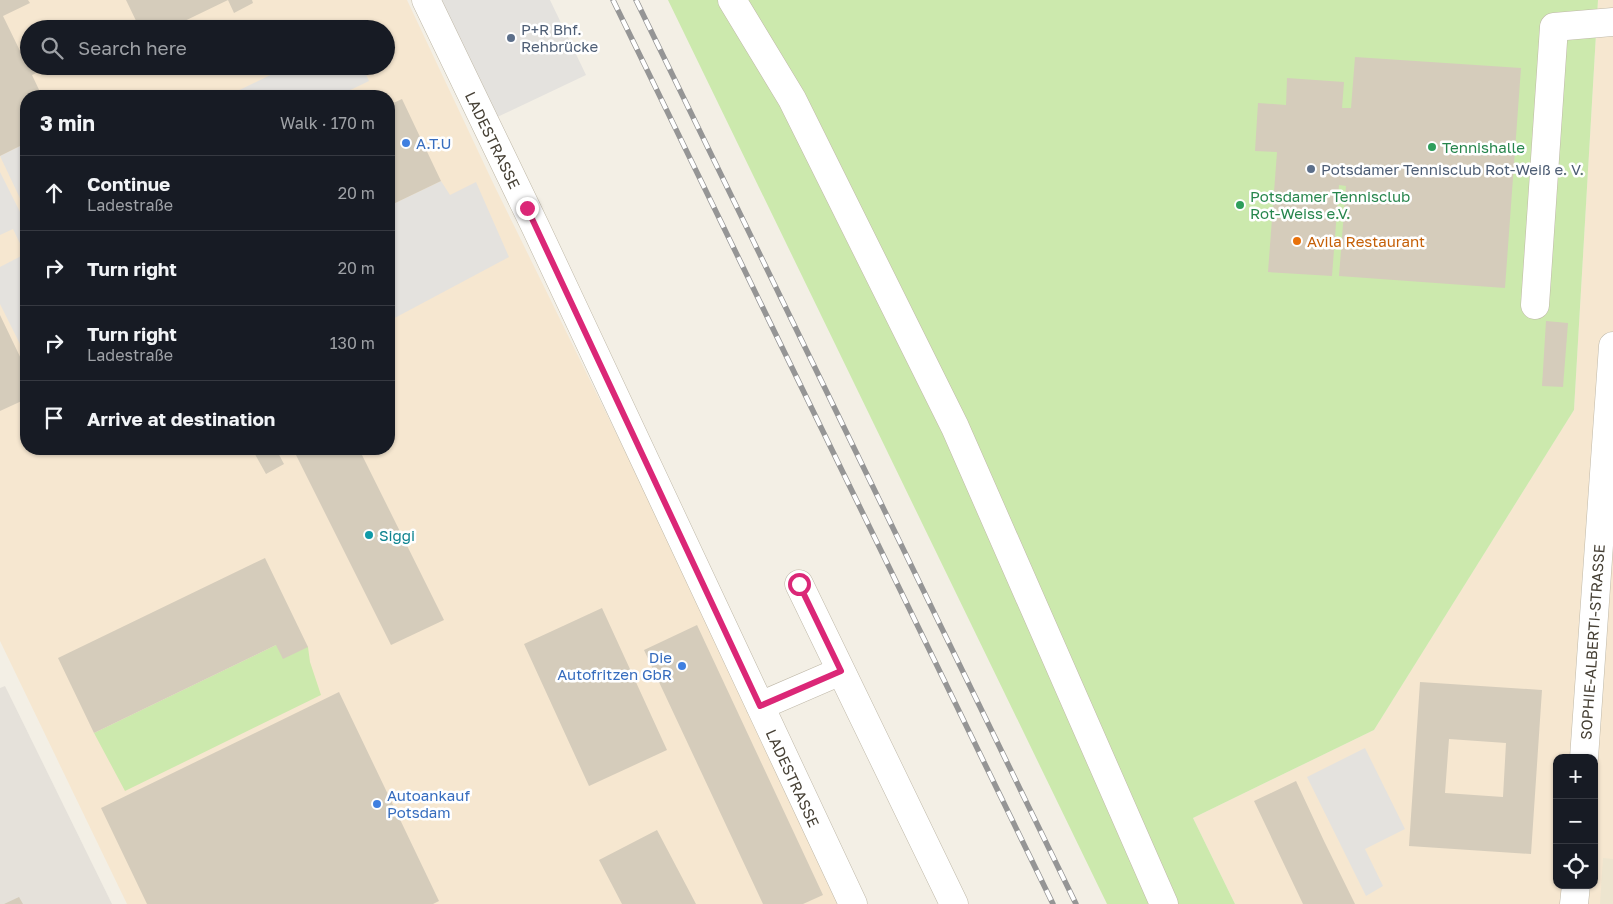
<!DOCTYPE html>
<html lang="en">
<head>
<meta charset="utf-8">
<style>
	:root { --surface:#171b24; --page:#242831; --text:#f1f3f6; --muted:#9ea1a6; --line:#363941 }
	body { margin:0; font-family:"Golos Text",sans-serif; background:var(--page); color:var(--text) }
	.controls { position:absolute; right:15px; bottom:15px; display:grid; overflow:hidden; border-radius:10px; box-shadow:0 1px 4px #0004 }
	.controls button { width:45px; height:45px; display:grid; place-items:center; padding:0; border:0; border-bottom:1px solid var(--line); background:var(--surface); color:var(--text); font:25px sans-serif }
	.stop { position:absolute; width:15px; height:15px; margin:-11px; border:4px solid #db2777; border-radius:50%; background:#fff }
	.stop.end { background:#db2777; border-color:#fff; box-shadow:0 1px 5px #0008 }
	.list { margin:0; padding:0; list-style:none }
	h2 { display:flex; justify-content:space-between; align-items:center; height:65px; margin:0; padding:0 20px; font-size:21px }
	h2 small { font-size:16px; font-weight:400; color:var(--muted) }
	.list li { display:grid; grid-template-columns:32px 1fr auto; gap:15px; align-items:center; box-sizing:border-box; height:75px; padding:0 20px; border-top:1px solid var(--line) }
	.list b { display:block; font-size:19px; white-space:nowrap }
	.list p { margin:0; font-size:16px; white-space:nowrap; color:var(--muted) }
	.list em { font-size:16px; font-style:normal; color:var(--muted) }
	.icon { flex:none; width:28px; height:28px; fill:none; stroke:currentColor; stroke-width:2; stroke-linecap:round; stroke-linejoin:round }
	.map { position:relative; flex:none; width:1613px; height:904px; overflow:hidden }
	.search { position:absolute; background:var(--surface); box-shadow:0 1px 4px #0004; left:20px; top:20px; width:375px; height:55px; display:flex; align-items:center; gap:12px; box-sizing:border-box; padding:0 18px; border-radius:28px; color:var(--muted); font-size:19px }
	.panel { position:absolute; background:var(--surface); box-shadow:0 1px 4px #0004; left:20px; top:90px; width:375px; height:365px; border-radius:20px }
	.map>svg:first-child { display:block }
	.commercial { fill:#f6e7d0; fill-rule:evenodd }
	.industrial { fill:#e5e1da }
	.education { fill:#ede5cf }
	.green { fill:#cce9ad }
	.parking { fill:#e4e2de }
	.building { fill:#d5ccbb; fill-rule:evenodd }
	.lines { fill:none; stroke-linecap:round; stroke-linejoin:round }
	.minor-casing { stroke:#bfb8a8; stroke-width:29 }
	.minor { stroke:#fff; stroke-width:28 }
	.rail-casing { stroke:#959595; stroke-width:5.5 }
	.rail { stroke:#fff; stroke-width:4; stroke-dasharray:11; stroke-linecap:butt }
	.route { stroke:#db2777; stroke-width:6 }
	.service-dot { fill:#5c6f8a; stroke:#fff; stroke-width:2 }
	.shop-dot { fill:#3f7fe0; stroke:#fff; stroke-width:2 }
	.leisure-dot { fill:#2e9e5b; stroke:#fff; stroke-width:2 }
	.food-dot { fill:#e8710a; stroke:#fff; stroke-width:2 }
	.culture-dot { fill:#0f9aa8; stroke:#fff; stroke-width:2 }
	.labels { text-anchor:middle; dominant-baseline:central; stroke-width:5; stroke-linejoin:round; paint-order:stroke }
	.service-label { font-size:15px; fill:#4e5e75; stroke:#fff; text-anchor:start }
	.street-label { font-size:15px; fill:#464035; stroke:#fff }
	.shop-label { font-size:15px; fill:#366cbe; stroke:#fff; text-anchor:start }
	.leisure-label { font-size:15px; fill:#27864d; stroke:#fff; text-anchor:start }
	.food-label { font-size:15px; fill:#c56008; stroke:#fff; text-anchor:start }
	.culture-label { font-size:15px; fill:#0d838f; stroke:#fff; text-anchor:start }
</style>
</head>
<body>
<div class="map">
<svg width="1613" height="904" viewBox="0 0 1613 904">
	<rect width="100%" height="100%" fill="#f3efe5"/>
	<!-- commercial -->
	<path class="commercial" d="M0,0H407L494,185L647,496L843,904H127L0,641ZM29,29H386V66H29ZM26,96H389V449H26Z
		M1598,0H1613V904H1235L1193,818L1374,730L1574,410ZM1557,758H1594V885H1557Z"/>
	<!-- industrial -->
	<path class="industrial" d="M5,686L112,904H0V688Z"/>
	<!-- education -->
	<path class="education" d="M1603,858L1613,859V904H1600Z"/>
	<!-- green -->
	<path class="green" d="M668,0H1598L1574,410L1374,730L1193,818L1235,904H1107Z
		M276,645L308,647L310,662L321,695L125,791L94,733Z"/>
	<!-- parking -->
	<path class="parking" d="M437,0H550L586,75L493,119Z
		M289,66H362L369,81L338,96H227Z
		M26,143V211L0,156Z
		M0,172L26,224V346L22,348L0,304V267L25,254L13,229L0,235Z
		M441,181L450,195L476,182L509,257L389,321V206Z
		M1365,748L1405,829L1365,849L1383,886L1366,896L1307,777Z"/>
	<!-- building -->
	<path class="building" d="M0,0H28L30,3L3,16L23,57L29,54V66H44L45,69L32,75L42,96H26V143L0,156Z
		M126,0H228L168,29H140Z
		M228,0H252L253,3L234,13Z
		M1355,57L1521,68L1505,288L1339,276L1346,186L1339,185L1332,276L1268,272L1277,152L1255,151L1258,103L1286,105L1287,78L1344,82L1342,108H1351Z
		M402,99L441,181L389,206V105Z
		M0,315L24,365L26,364V399L0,411Z
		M1546,321L1568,323L1563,387L1542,386Z
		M252,449H276L284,464L266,474Z
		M298,449H359L444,620L391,645L294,451Z
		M265,558L308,647L283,659L276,645L94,733L58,658Z
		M602,608L667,750L589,786L524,644Z
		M697,625L823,895L803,904H763L644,650Z
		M1420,682L1542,690L1531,854L1409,846ZM1449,739L1506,743L1503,797L1445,793Z
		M339,692L439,901L433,904H147L101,808Z
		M1296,781L1324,841L1355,904H1303L1254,801Z
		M657,830L696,904H622L599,860Z
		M19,897L23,904H4Z"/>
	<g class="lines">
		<defs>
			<path id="minor" d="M426,0L536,228L853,904
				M732,0L792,99L955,427L1164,904
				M1535,305L1554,27L1613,22
				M799,584L954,904
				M760,706L841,671
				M1584,758L1613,346
				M1574,904L1576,885"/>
		</defs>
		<!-- minor casing -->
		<use href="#minor" class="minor-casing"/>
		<!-- minor -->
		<use href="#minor" class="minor"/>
		<defs>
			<path id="rail" d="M613,0L1053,904
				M636,0L1076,904"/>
		</defs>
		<!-- rail casing -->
		<use href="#rail" class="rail-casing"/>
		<!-- rail -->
		<use href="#rail" class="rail"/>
	</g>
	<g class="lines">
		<!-- route -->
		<path class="route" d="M527,208L760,706L841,671L799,584"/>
	</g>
	<!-- markers -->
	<g class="service-dot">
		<circle cx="511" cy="38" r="5"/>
		<circle cx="1311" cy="169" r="5"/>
	</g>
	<g class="shop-dot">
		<circle cx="406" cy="143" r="5"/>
		<circle cx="682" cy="666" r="5"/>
		<circle cx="377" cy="804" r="5"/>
	</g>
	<g class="leisure-dot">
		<circle cx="1432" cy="147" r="5"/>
		<circle cx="1240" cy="205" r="5"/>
	</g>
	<circle class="food-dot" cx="1297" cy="241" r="5"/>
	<circle class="culture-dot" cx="369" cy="535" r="5"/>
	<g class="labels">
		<!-- service labels -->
		<g class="service-label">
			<text x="521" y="29">P+R Bhf.<tspan x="521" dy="17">Rehbrücke</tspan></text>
			<text x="1321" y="169">Potsdamer Tennisclub Rot-Weiß e. V.</text>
		</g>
		<!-- street labels -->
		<g class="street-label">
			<text transform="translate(493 140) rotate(64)">LADESTRASSE</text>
			<text transform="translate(1592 642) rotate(-86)">SOPHIE-ALBERTI-STRASSE</text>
			<text transform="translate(793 778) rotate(65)">LADESTRASSE</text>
		</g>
		<!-- shop labels -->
		<g class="shop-label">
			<text x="416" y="143">A.T.U</text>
			<text x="672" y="657" text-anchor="end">Die<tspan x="672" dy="17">Autofritzen GbR</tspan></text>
			<text x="387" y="795">Autoankauf<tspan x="387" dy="17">Potsdam</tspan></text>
		</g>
		<!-- leisure labels -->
		<g class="leisure-label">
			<text x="1442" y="147">Tennishalle</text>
			<text x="1250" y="196">Potsdamer Tennisclub<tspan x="1250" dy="17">Rot-Weiss e.V.</tspan></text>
		</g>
		<!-- food labels -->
		<g class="food-label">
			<text x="1307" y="241">Avila Restaurant</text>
		</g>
		<!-- culture labels -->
		<g class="culture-label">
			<text x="379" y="535">Siggi</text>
		</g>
	</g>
</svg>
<div class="controls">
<button>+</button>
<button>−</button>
<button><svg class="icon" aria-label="locate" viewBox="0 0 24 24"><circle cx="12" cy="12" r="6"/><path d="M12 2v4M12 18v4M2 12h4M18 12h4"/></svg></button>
</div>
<div class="stop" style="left:799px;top:584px"></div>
<div class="stop end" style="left:527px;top:208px"></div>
<div class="search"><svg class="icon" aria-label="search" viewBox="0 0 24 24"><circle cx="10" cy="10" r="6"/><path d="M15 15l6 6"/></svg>Search here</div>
<section class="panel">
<h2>3 min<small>Walk · 170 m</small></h2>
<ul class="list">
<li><svg class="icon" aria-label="ahead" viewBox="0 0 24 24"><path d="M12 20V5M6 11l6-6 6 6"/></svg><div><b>Continue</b><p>Ladestraße</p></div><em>20 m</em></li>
<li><svg class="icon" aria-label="right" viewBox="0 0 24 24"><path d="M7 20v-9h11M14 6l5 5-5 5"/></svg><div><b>Turn right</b></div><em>20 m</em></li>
<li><svg class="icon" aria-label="right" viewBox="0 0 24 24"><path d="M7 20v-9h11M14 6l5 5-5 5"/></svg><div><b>Turn right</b><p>Ladestraße</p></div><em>130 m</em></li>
<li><svg class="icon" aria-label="arrive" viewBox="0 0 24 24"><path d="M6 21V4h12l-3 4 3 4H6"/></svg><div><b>Arrive at destination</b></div></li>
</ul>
</section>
</div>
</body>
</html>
